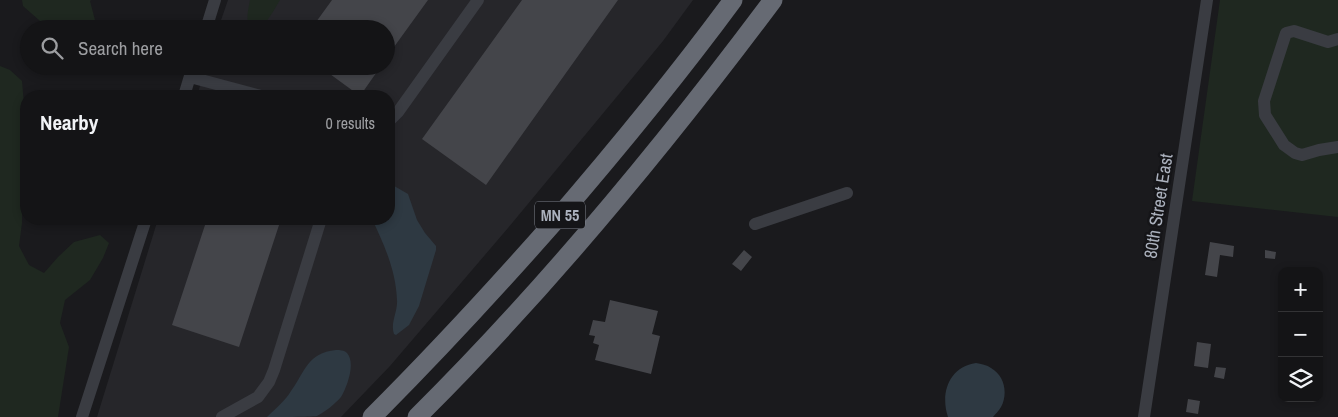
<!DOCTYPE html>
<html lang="en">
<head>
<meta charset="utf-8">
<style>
	:root { --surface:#141416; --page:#1d1d1f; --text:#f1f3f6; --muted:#9d9ea1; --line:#333335 }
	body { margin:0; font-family:"Archivo Narrow",sans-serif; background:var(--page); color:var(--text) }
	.controls { position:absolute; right:15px; bottom:15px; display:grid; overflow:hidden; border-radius:10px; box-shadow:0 2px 8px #0003 }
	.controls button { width:45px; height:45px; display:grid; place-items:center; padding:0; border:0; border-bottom:1px solid var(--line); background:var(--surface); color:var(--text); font:25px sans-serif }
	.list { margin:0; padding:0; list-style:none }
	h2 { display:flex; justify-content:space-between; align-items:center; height:65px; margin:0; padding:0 20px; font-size:21px }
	h2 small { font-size:16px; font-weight:400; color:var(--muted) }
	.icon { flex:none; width:28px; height:28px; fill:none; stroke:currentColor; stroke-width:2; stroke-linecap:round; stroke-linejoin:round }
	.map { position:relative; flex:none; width:1338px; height:417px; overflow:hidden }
	.search { position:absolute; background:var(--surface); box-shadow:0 2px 8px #0003; left:20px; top:20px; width:375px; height:55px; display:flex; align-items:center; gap:12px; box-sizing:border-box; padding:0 18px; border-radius:28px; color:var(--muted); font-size:19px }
	.panel { position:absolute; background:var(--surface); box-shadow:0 2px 8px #0003; left:20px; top:90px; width:375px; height:135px; border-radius:20px }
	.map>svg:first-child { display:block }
	.built { fill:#26262a }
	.green { fill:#1f2820 }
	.water { fill:#2e3942 }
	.building { fill:#44454a }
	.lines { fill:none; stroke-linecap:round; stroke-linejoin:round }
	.minor { stroke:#3a3c42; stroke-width:12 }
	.highway { stroke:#666a73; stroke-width:19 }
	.labels { text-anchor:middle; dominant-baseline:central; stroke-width:5; stroke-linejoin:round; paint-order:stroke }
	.shield { fill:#151518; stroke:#7e828c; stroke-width:1 }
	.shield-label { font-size:16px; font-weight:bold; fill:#abb1bd }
	.street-label { font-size:18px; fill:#abb1bd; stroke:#151518 }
</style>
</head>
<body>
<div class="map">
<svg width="1338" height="417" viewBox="0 0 1338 417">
	<rect width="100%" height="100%" fill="#1a1a1d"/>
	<!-- built -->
	<path class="built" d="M228,0H693L663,41L508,228L390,366L341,417H97L158,219H389V96H197L206,66H386V29H218Z"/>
	<!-- green -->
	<path class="green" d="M22,0H91L90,1L96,24L94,29L48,28L23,6Z
		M250,0H280C275,8 271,16 265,23C262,26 259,29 254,28C243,27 249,7 250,0Z
		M1220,0H1338V217L1192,201Z
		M0,66L10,70L22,81L25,116L22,173V223L19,246L29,265L44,273L58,257L74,242L100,235L109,243L103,258L90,280L65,300L60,323L69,347L58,417H0Z"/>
	<!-- water -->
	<path class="water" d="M389,183L408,194L417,220L425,233L436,246V250L419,306L409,325L396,335L394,334C390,323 398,311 397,300C396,271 384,244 372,219H389Z
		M336,350C340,350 344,350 347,353C356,363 347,387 341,397C335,404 325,412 317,416C310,417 276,417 267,417C275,409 285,401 291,391C305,372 307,353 336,350Z
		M976,363C981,364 987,365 991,368C1005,376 1008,394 1001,407C999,411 995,414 993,417H948C940,393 949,367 976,363Z"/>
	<!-- building -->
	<path class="building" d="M332,0H428L386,58V29H311Z
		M522,0H618L486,185L422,139Z
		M319,66H381L360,96Z
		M207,219H281L239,347L172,325Z
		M1210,242L1234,246L1233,257L1220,255L1217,277L1205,275Z
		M744,250L752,257L741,271L732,264Z
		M1265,250L1276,252L1275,259L1265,258Z
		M610,300L658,311L652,334L660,336L651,374L595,360L599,345L593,343L595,336L589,335L593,320L605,322Z
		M1197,342L1211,344L1208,368L1194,366Z
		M1216,367L1226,368L1224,379L1214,377Z
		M1188,399L1200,401L1198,414L1186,412Z"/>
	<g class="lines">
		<!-- minor -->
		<path class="minor" d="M206,29L215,0
			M1338,39L1328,42L1294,31L1286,33L1264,101L1265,115L1284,145L1295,153L1302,155L1319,150L1338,147
			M190,77L261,96
			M184,96L193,66
			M389,121L398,112L478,0
			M755,224L847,193
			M82,417L146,219
			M222,417L258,397L269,382L274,370L321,219
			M1144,417L1207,0"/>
		<!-- highway -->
		<path class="highway" d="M372,417C435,354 496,288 555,221C617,149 677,76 733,0
			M417,417C547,288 664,146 773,0"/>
	</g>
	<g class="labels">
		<!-- shield labels -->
		<rect class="shield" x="535" y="201.5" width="50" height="27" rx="4"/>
		<g class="shield-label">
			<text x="560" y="215">MN 55</text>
		</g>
		<!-- street labels -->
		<g class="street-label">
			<text transform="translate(1158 206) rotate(-81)">80th Street East</text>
		</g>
	</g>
</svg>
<div class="controls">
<button>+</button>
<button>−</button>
<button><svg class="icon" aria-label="layers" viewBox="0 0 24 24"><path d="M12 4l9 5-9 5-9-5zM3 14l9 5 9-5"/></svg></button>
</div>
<div class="search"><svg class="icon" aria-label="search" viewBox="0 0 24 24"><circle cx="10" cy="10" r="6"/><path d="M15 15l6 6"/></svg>Search here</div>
<section class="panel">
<h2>Nearby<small>0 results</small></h2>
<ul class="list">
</ul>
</section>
</div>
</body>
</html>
